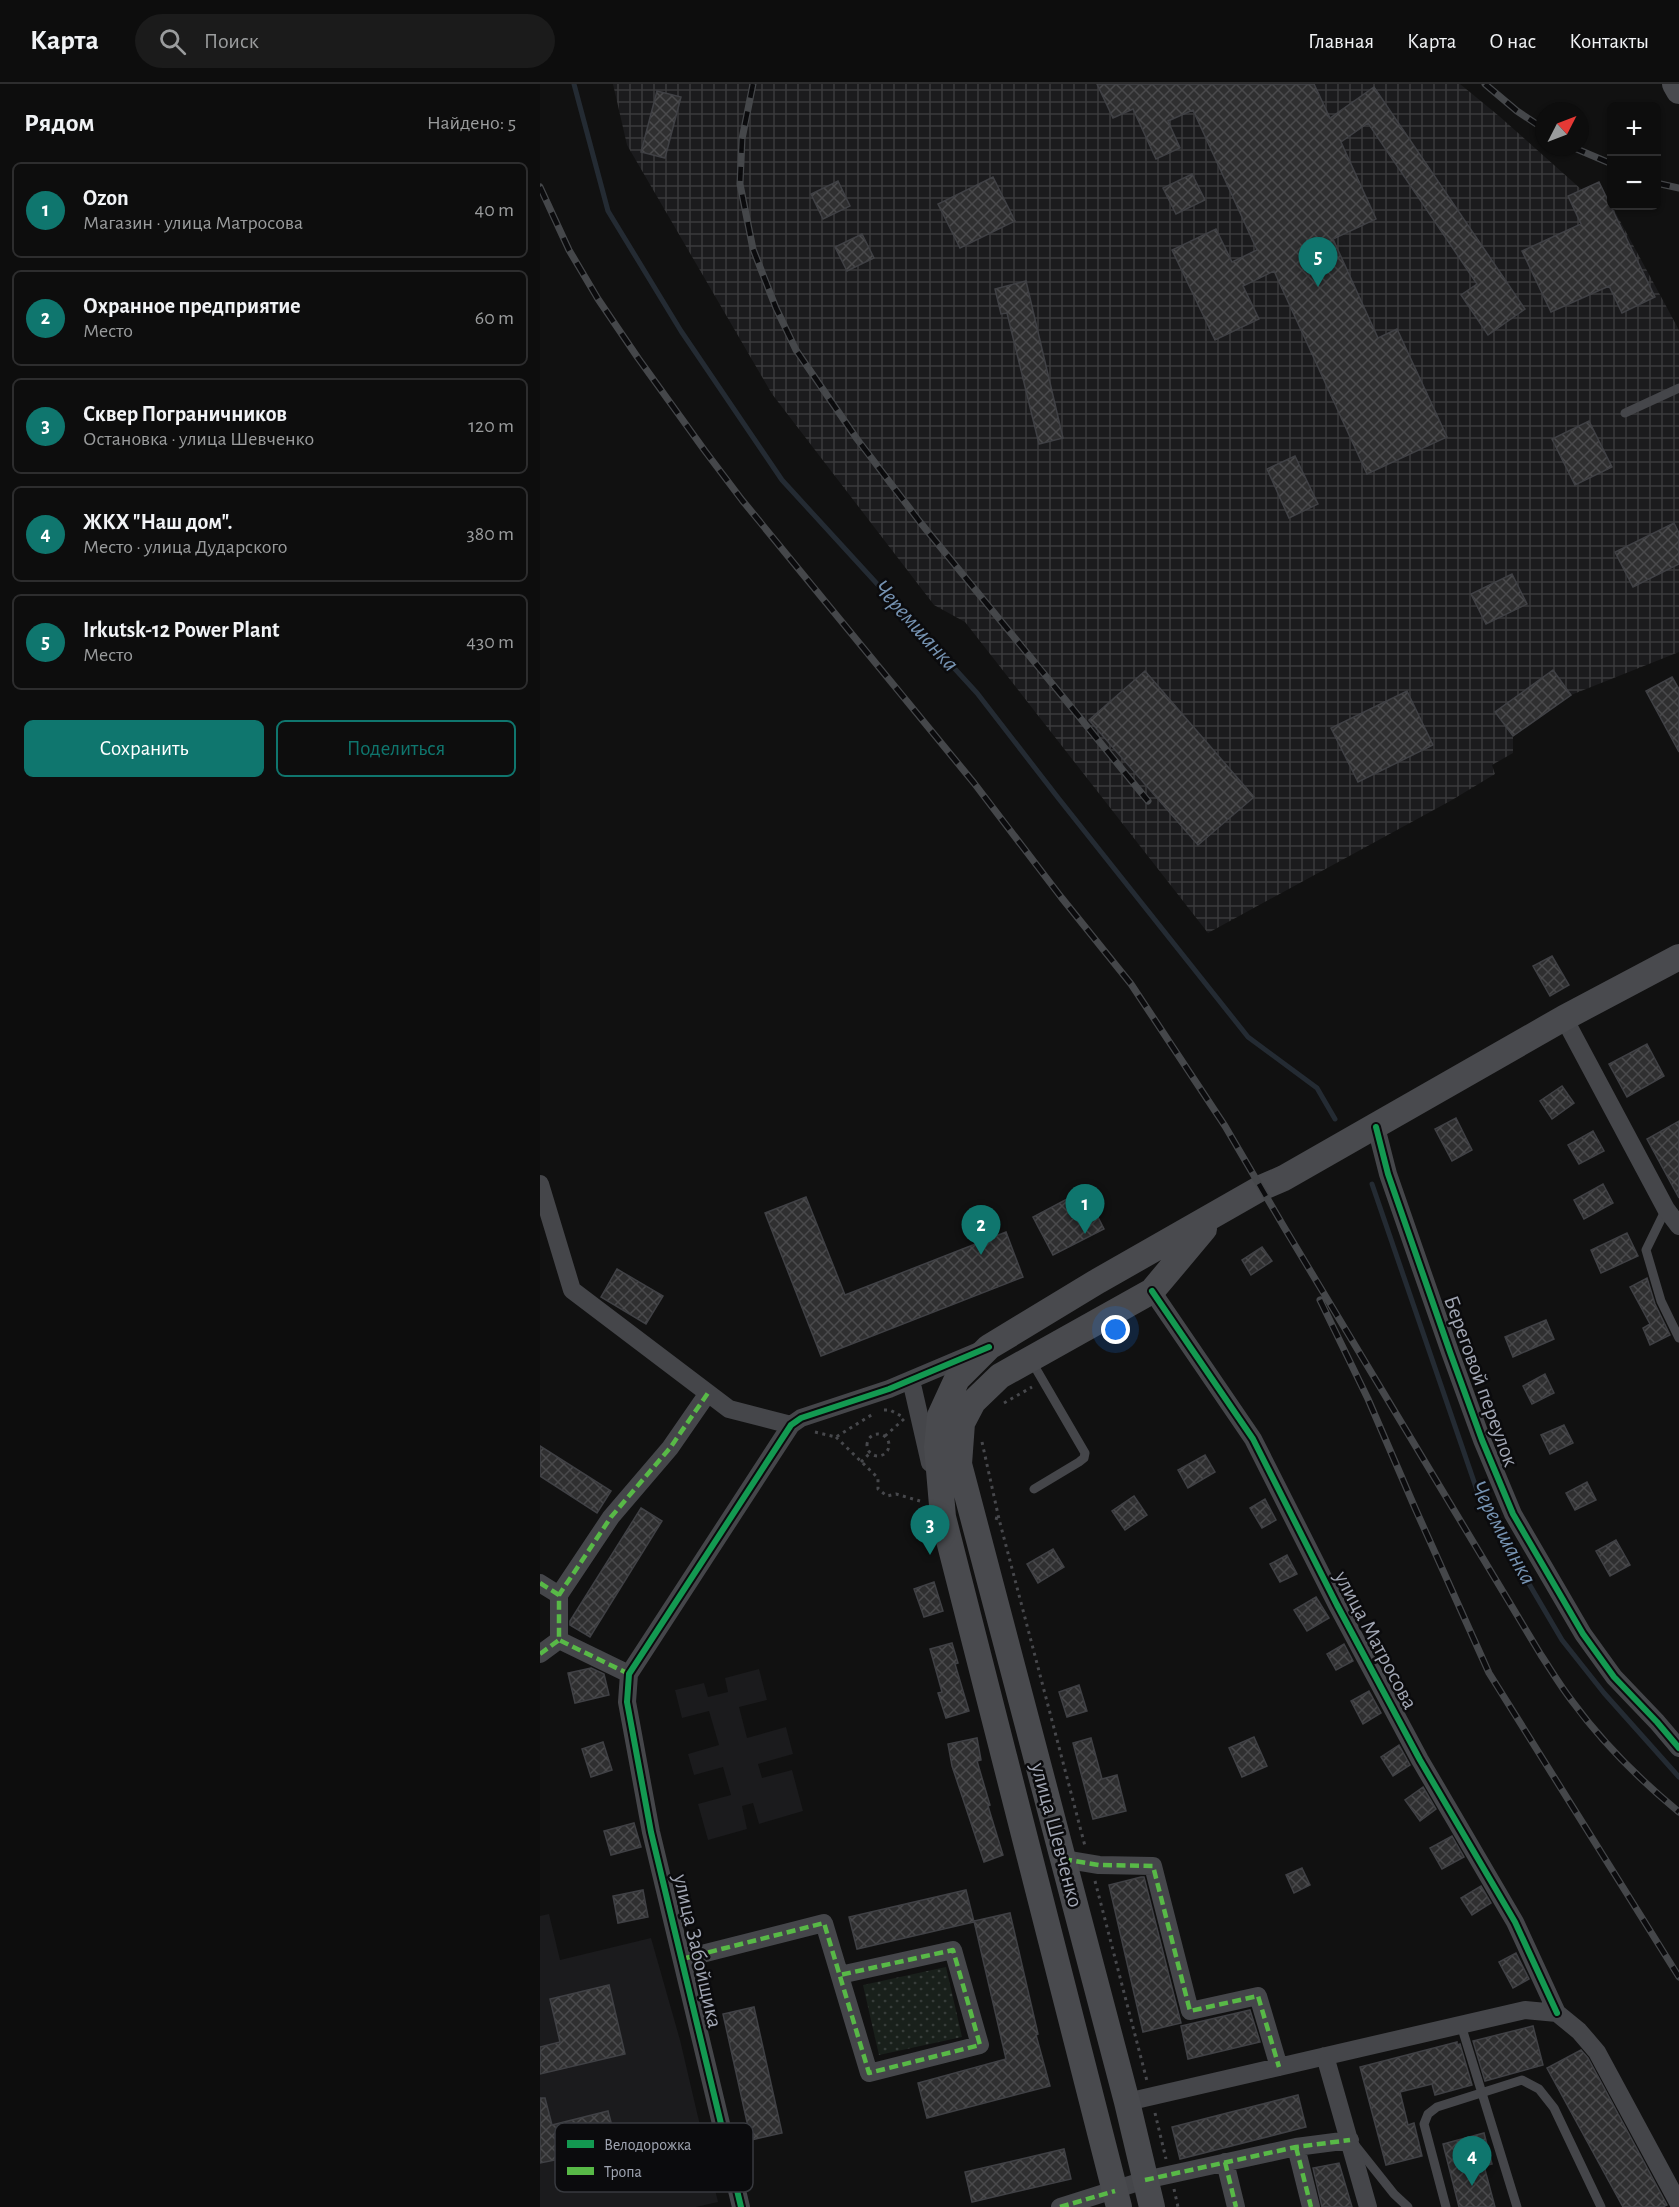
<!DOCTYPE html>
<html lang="ru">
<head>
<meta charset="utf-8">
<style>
	:root { --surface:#0d0d0d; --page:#1b1b1b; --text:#f1f3f6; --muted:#9a9c9d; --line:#2d2d2e; --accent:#0f766e }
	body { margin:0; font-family:"Alegreya Sans",sans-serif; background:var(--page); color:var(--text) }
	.controls { position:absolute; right:18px; top:18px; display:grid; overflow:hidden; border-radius:9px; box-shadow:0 2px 4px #0004 }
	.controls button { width:54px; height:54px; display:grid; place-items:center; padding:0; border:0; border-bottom:2px solid var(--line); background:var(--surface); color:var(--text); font:30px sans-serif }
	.compass { position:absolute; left:995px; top:18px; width:54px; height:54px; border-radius:50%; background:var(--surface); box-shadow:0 2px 4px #0004; rotate:48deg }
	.you { position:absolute; left:576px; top:1246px; width:21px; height:21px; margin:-15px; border:4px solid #fff; border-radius:50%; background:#1a73e8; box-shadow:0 0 0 9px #1a73e833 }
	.badge { display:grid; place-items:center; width:39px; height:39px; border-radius:50%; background:var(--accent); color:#fff; font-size:20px; font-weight:700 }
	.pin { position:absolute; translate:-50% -50px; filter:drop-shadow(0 2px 3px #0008) }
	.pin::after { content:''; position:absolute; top:32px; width:21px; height:18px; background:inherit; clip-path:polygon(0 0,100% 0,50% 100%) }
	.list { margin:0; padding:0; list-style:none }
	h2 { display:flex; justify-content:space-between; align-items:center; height:78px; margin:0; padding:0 24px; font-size:26px }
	h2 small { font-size:20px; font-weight:400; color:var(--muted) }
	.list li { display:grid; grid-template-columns:39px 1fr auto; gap:18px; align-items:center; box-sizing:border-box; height:96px; margin:0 12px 12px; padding:0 12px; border:2px solid var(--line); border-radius:9px }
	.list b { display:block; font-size:22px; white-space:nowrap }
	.list p { margin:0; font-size:20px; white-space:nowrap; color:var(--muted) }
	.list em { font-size:20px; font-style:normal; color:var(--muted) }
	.actions { display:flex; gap:12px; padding:18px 24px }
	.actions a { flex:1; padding:14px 0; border:2px solid var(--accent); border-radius:9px; text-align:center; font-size:21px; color:var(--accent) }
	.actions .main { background:var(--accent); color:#fff }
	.icon { flex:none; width:33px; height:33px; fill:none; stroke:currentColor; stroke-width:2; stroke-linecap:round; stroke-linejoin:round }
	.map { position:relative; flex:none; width:1139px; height:2123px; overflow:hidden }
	header { display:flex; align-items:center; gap:36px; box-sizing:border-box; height:84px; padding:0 30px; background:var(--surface); border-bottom:2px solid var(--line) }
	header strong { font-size:28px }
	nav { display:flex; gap:33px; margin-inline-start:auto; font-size:21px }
	.search { width:420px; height:54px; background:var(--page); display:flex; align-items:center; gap:15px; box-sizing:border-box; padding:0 21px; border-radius:33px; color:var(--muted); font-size:22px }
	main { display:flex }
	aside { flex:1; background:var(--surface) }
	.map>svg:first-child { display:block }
	.built { fill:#1b1b1d }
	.industrial { fill:url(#industrial-grid) }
	.park { fill:url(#park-dots) }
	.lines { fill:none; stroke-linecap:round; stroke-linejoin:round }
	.stream { stroke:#242b33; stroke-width:5 }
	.building { fill:url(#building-cross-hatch); stroke:#404145; stroke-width:1.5 }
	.path { stroke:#47484c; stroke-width:3; stroke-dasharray:3 4.5; stroke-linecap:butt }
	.lane { stroke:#45464a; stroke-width:9 }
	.street { stroke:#45464a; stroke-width:18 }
	.secondary { stroke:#494a4e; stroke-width:26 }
	.rail-casing { stroke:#45474a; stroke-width:7 }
	.rail { stroke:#0b0b0d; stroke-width:4.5; stroke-dasharray:14; stroke-linecap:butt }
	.quiet { stroke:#58b947; stroke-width:4.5; stroke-dasharray:9 4.5; stroke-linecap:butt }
	.cycleway-casing { stroke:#0b0b0d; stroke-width:10 }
	.cycleway { stroke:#139951; stroke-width:6 }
	.labels { text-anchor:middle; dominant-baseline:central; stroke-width:5; stroke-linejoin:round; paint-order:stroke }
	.street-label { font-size:22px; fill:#a1a6b3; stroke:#0b0b0d }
	.water-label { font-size:24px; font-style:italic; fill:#7592b1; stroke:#0b0b0d }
	.key { fill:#0b0b0d; stroke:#383a3f; stroke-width:1.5 }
	.key-label { font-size:16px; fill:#a1a6b3 }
</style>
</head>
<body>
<header>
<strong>Карта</strong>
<div class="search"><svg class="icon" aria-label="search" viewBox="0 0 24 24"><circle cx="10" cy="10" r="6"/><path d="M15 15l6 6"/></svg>Поиск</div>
<nav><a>Главная</a><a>Карта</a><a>О нас</a><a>Контакты</a></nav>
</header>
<main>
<aside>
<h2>Рядом<small>Найдено: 5</small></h2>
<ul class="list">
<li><span class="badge">1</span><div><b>Ozon</b><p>Магазин · улица Матросова</p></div><em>40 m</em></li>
<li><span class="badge">2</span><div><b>Охранное предприятие</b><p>Место</p></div><em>60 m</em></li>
<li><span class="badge">3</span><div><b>Сквер Пограничников</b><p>Остановка · улица Шевченко</p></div><em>120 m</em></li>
<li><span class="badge">4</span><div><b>ЖКХ &quot;Наш дом&quot;.</b><p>Место · улица Дударского</p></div><em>380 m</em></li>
<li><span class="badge">5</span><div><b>Irkutsk-12 Power Plant</b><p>Место</p></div><em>430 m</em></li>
</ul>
<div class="actions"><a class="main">Сохранить</a><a>Поделиться</a></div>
</aside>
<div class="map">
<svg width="1139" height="2123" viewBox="0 0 1139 2123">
	<defs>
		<pattern id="industrial-grid" width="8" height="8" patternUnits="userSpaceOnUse" patternTransform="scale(1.5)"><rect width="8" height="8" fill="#1b1b1d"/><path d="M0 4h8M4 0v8" fill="none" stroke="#39393b"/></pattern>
		<pattern id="park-dots" width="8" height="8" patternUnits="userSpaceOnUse" patternTransform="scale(1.5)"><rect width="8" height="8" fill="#19201b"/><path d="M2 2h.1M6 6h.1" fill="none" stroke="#373d3a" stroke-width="1.8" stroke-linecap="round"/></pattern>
		<pattern id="building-cross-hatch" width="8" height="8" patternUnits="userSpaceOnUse" patternTransform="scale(1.5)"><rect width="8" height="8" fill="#2f2f30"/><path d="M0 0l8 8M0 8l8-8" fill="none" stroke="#4a4a4c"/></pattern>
	</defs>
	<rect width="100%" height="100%" fill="#111"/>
	<!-- built -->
	<path class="built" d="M219,1585L227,1616L199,1623L207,1654L246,1643L253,1670L218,1680L222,1694L252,1686L263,1727L219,1740L213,1719L202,1722L207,1745L168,1756L158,1720L191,1711L183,1683L154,1691L148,1670L179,1661L169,1627L142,1634L135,1606L164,1599L168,1613L188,1608L185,1594Z
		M9,1830L20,1876L111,1854L140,1956L178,2118L156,2123H0V1832Z"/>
	<!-- industrial -->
	<path class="industrial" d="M73,0H920L959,32L1042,106L1059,98L1139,246V568L1031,611L973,652V669L952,681L955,690L912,716L668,849L425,538L394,521L232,310L87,61Z"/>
	<!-- park -->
	<path class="park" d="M406,1883L422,1953L339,1971L323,1901Z"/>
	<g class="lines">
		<!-- stream -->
		<path class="stream" d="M34,0L68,127L141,247L242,396L437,609L519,715L708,953L777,1004L795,1035
			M832,1100L941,1418L1022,1556L1064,1609L1139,1693"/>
	</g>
	<!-- building -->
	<path class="building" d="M557,0H774L790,34L834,3L985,225L948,251L921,211L937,200L828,39L801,58L836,135L793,155L838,254L857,245L907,353L827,390L734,187L703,202L719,235L675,256L632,166L676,145L692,178L717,166L653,26L628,37L640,64L616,75L593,25L573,34Z
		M117,7L141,13L125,74L101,68Z
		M652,90L665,116L636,130L623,104Z
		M453,93L475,137L420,164L398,120Z
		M298,97L310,122L283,135L271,110Z
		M1059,98L1115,213L1082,229L1069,202L1011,228L982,167L1041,140L1028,112Z
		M322,150L334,174L307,187L295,163Z
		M486,197L523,354L499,360L467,229L461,230L455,205Z
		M1049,337L1072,383L1035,401L1012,355Z
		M755,372L778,420L749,434L727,385Z
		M1134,439L1139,449V480L1093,503L1075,468Z
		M972,490L987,520L946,540L931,510Z
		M1013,586L1031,611L973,652L955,628Z
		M605,587L714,713L658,761L549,636Z
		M1132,593L1139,605V668L1106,607Z
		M867,607L893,661L818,698L791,644Z
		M1012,872L1029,901L1010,912L993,882Z
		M1107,960L1124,992L1087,1013L1069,980Z
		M1022,1002L1034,1019L1012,1035L1000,1017Z
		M916,1034L932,1066L912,1077L895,1045Z
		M1139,1037V1114L1107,1055Z
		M1053,1047L1064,1067L1039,1080L1028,1061Z
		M1063,1100L1073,1119L1044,1135L1034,1116Z
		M544,1106L564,1145L513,1171L493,1133Z
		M266,1113L305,1211L466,1148L483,1193L281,1272L225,1129Z
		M1087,1149L1098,1172L1061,1189L1051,1166Z
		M722,1163L732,1177L711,1191L702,1176Z
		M77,1185L123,1212L106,1240L61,1213Z
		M1107,1194L1115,1220L1130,1251L1110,1261L1103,1244L1110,1240L1090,1203Z
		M1006,1236L1014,1255L973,1273L965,1253Z
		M1005,1290L1014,1309L992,1320L983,1302Z
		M1024,1341L1033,1359L1010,1370L1001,1351Z
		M0,1362L71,1407L57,1429L0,1392Z
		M665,1371L675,1388L648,1404L638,1386Z
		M1047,1398L1056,1416L1035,1426L1026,1409Z
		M594,1412L607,1431L585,1446L572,1427Z
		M725,1415L736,1436L722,1444L710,1424Z
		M101,1424L122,1437L50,1553L30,1541V1537Z
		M1076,1456L1090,1481L1070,1492L1056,1467Z
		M513,1465L524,1483L498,1499L487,1480Z
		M747,1471L757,1490L740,1498L730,1480Z
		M394,1498L403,1527L384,1533L374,1505Z
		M776,1513L789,1534L767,1547L754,1526Z
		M412,1559L418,1579L415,1580L429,1627L406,1634L398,1609L402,1608L390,1565Z
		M804,1560L813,1577L796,1586L787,1570Z
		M51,1584L64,1590L69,1611L35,1619L28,1589Z
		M539,1601L547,1627L527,1633L519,1608Z
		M829,1607L841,1629L823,1640L811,1617Z
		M714,1653L727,1682L702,1693L689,1664Z
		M437,1654L441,1676L437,1677L450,1721L448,1722L463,1771L444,1778L412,1682L408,1660Z
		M551,1654L562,1695L577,1691L586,1727L553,1735L533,1659Z
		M63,1658L72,1686L51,1693L42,1665Z
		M859,1661L870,1681L853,1692L841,1673Z
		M883,1703L896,1725L880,1737L865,1716Z
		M94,1739L101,1763L71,1771L64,1747Z
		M912,1752L924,1773L902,1785L890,1764Z
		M762,1784L770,1801L754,1809L746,1791Z
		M601,1793H604L641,1939L603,1948L569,1801Z
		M941,1802L951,1819L932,1831L921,1814Z
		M103,1806L108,1833L78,1839L73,1812Z
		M426,1806L434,1838L317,1865L309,1833Z
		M470,1829L498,1950L496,1951L510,2002L387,2034L378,1999L466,1975L434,1837Z
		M976,1869L989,1895L973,1904L959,1878Z
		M69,1901L85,1970L0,1990V1963L20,1958L10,1915Z
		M214,1923L242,2049L211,2056L183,1930Z
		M710,1926L720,1958L648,1975L641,1942Z
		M993,1942L1003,1981L945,1997L933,1957Z
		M917,1958V1961L920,1960L932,2001L895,2011L892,2000L860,2008L868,2041L874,2039L882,2072L846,2081L820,1983Z
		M1041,1966L1048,1974L1127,2121L1123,2123H1083L1007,1984Z
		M758,2011L766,2043L640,2075L632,2043Z
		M0,2014H5L12,2041L68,2027L86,2095L56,2103L43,2054L16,2060L20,2075L0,2079Z
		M944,2049L952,2080L944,2082L955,2123H919L903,2060Z
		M524,2065L531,2095L432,2118L425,2088Z
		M799,2079L812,2123H782L773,2084Z"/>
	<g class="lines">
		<!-- path -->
		<path class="path" d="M464,1319L492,1303
			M344,1326H350L363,1333
			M275,1348L296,1353L333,1330
			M327 1361a11 11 0 1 1 22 0a11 11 0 1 1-22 0Z
			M345,1352L364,1335
			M296,1353L338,1394V1405L347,1412L356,1410L380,1417
			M442,1358L459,1435
			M321,1378L331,1368
			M455,1434L459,1435L545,1762
			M555,1797L607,1997
			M615,2029L626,2075
			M634,2105L638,2123"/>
		<!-- lane -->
		<path class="lane" d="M1085,329L1139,304
			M1126,1125L1106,1166L1121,1217L1139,1254
			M492,1278L545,1369L544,1374L539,1378L494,1405
			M921,1941L977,2123
			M815,2061L854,2110L868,2123
			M906,2123L884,2040L888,2030L897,2023L982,1996L999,2005L1014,2024L1061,2123"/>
		<!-- street -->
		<path class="street" d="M1024,934L1126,1125L1139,1142
			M836,1043L848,1090L910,1268L942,1356L973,1430L1043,1550L1074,1593L1117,1638L1139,1664
			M0,1100L32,1206L189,1325L251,1341
			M612,1207L713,1355L797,1521L880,1676L975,1838L1017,1929
			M371,1296L390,1379
			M0,1499L19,1511
			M0,1570L19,1556
			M89,1590L19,1556V1511L71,1433L130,1364L168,1309
			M523,1775L559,1781L613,1782L650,1927L718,1912L739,1983
			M142,1875L284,1839L329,1989L440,1961L413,1866L300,1891
			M785,1972L828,2123
			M587,2018L985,1926L1017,1929L1039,1947L1057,1968L1139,2120
			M756,2063L771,2123
			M685,2078L696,2123
			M201,2123L111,1748L87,1618L89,1590L251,1341L261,1334L349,1305L439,1267
			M520,2123L605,2096L756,2063L810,2056"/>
		<!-- secondary -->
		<path class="secondary" d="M1135,0L1139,7
			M579,2123L403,1433L397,1363L400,1332L417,1295L449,1263L558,1197L721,1104L744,1094L1024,934L1139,873
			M612,2123L587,2018L419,1380L422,1339L433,1318L460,1292L612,1207L664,1145"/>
		<defs>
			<path id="rail" d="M213,0L202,55L200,100L213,165L236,224L256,266L317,355L380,438L608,717
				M945,0L977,27L1004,45
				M1032,63L1072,80
				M1116,99L1139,104
				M0,103L29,166L58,215L98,274L165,367L202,416L434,699L521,813L591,900L685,1042L744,1143L1001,1571C1011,1586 1021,1603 1032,1617C1062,1658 1100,1696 1139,1728
				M780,1216L828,1315L875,1424L949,1589L1139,1893"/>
		</defs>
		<!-- rail casing -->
		<use href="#rail" class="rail-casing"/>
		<!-- rail -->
		<use href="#rail" class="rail"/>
		<!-- quiet -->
		<path class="quiet" d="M0,1499L19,1511
			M0,1570L19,1556
			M89,1590L19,1556V1511L71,1433L130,1364L168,1309
			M523,1775L559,1781L613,1782L650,1927L718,1912L739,1983
			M142,1875L284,1839L329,1989L440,1961L413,1866L300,1891
			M756,2063L771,2123
			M685,2078L696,2123
			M605,2096L756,2063L810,2056
			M520,2123L575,2107"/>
		<defs>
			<path id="cycleway" d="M836,1043L848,1090L910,1268L942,1356L973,1430L1043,1550L1074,1593L1117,1638L1139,1664
				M612,1207L713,1355L797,1521L880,1676L975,1838L1017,1929
				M201,2123L111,1748L87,1618L89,1590L251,1341L261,1334L349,1305L449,1263"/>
		</defs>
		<!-- cycleway casing -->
		<use href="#cycleway" class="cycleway-casing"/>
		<!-- cycleway -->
		<use href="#cycleway" class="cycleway"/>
	</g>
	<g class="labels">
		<!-- street labels -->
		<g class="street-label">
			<text transform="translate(941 1297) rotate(70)">Береговой переулок</text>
			<text transform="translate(836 1556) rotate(62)">улица Матросова</text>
			<text transform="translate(517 1751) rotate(75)">улица Шевченко</text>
			<text transform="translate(158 1867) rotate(77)">улица Забойщика</text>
		</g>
		<!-- water labels -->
		<g class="water-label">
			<text transform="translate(376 542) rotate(48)">Черемшанка</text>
			<text transform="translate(963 1449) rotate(62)">Черемшанка</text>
		</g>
	</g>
	<!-- legend -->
	<rect x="15" y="2039" width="198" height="69" rx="9" class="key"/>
	<rect x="27" y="2056" width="27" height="8" fill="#139951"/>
	<rect x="27" y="2083" width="27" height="8" fill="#58b947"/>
	<g class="key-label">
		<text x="64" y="2066">Велодорожка</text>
		<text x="64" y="2093">Тропа</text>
	</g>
</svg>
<div class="controls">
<button>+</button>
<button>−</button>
</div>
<svg class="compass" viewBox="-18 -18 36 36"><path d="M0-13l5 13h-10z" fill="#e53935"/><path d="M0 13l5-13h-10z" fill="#9a9c9d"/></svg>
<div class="you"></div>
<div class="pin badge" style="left:545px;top:1150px">1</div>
<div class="pin badge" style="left:441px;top:1171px">2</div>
<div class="pin badge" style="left:390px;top:1471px">3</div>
<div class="pin badge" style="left:932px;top:2102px">4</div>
<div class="pin badge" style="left:778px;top:203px">5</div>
</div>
</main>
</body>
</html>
